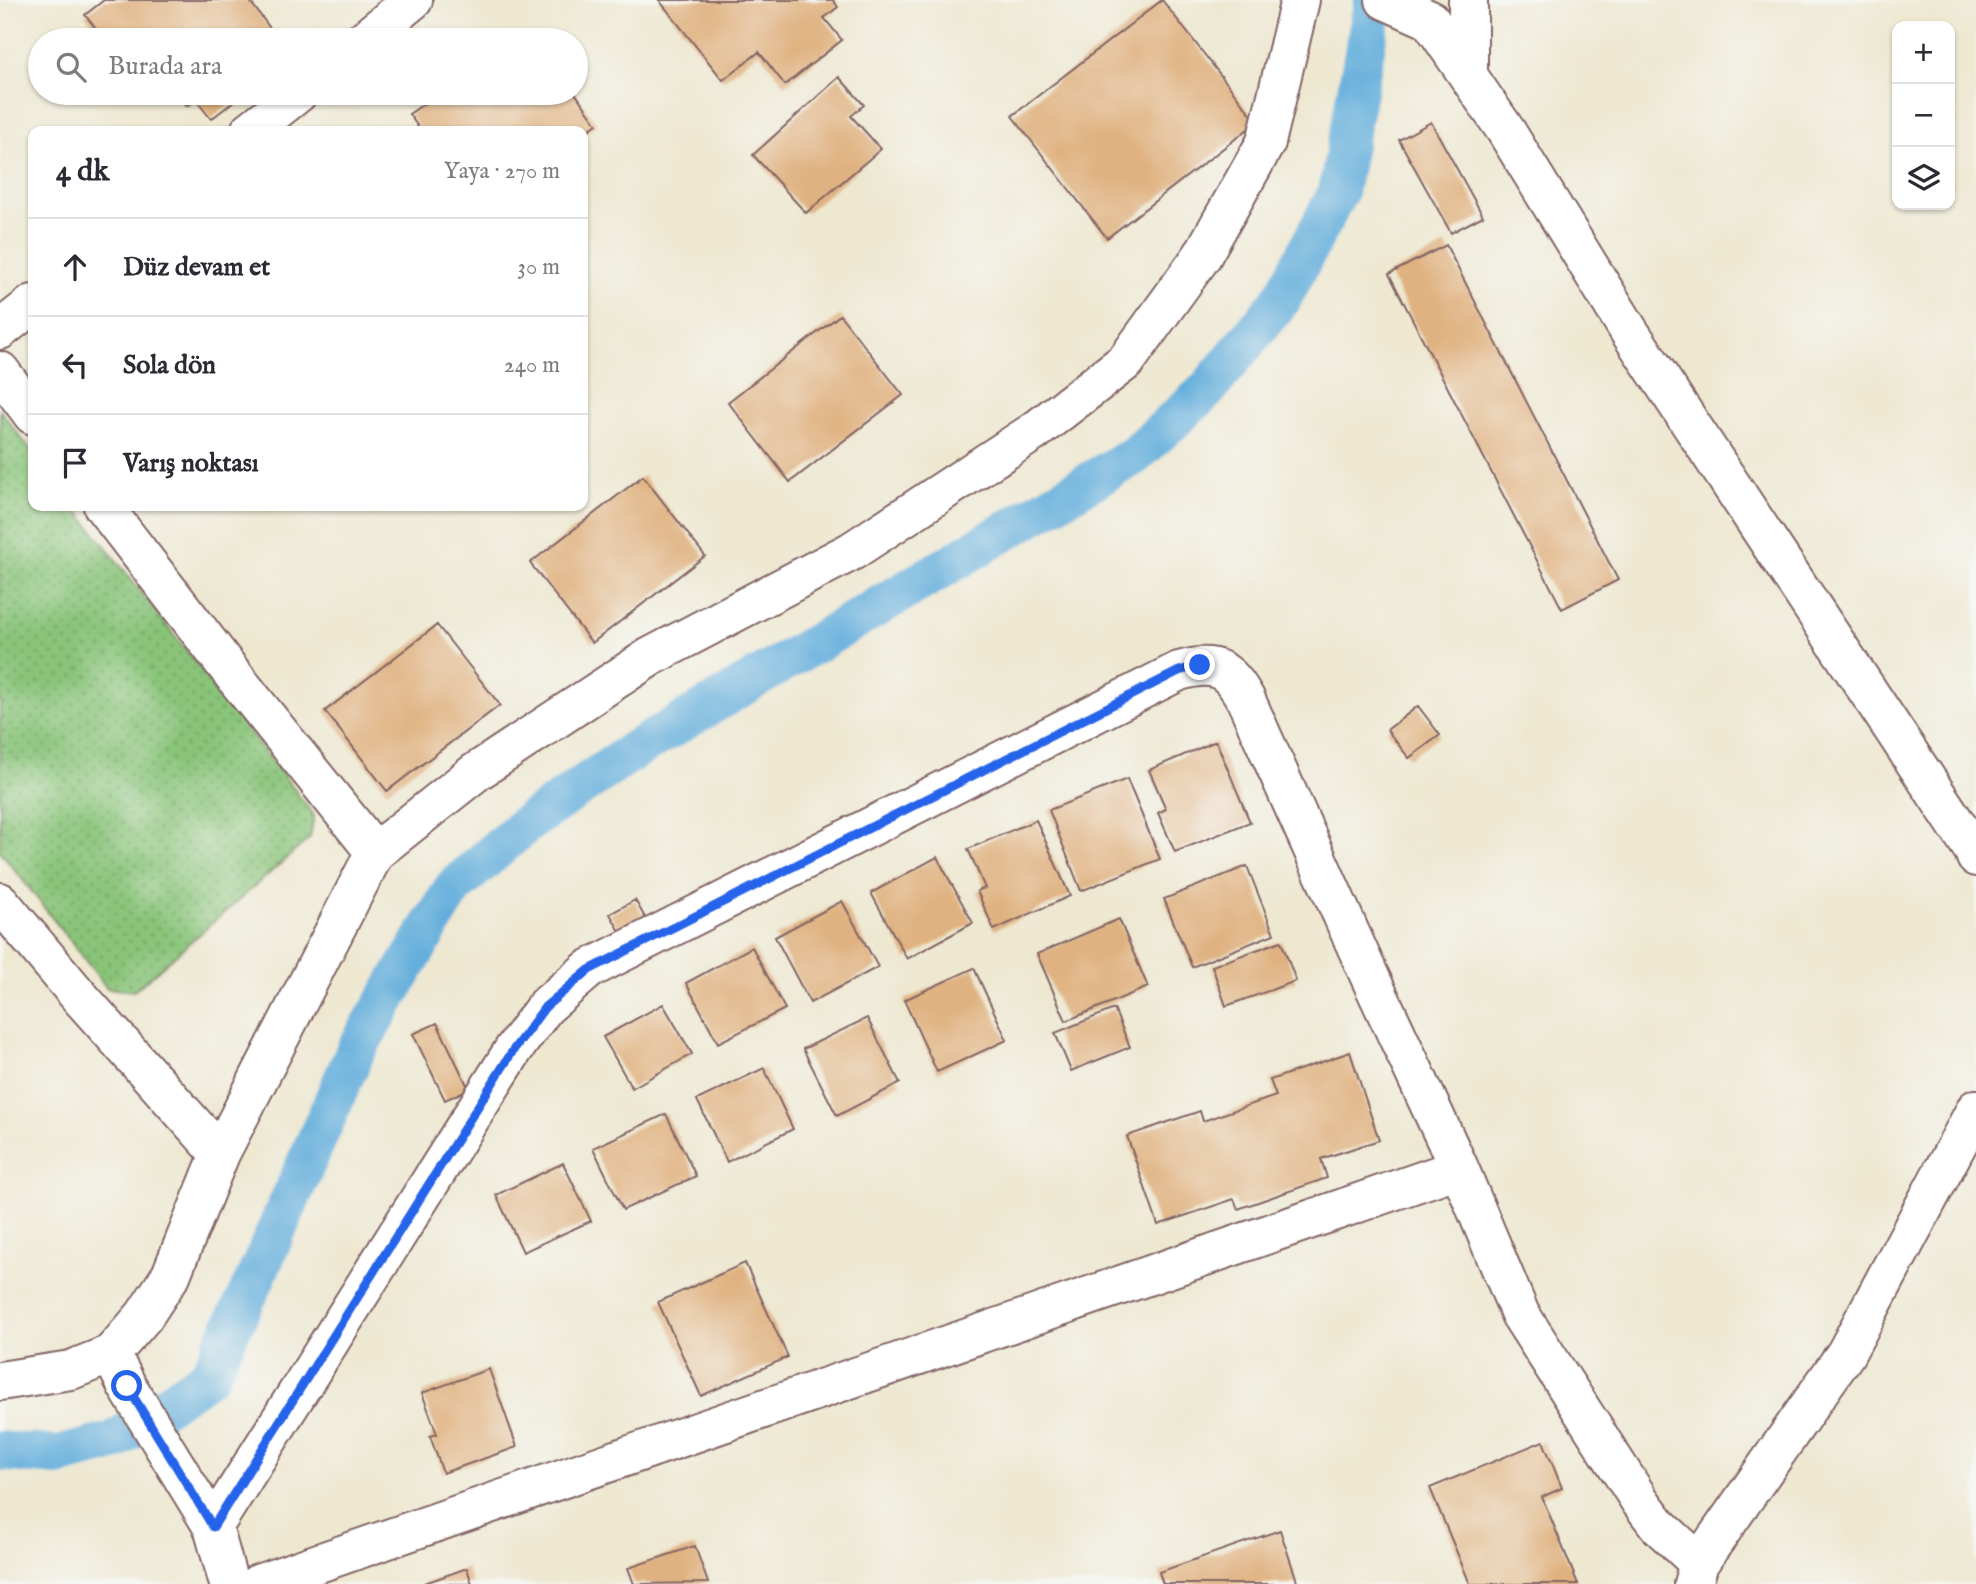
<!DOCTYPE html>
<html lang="tr">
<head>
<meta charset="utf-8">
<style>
	:root { --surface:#fff; --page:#f7f7f7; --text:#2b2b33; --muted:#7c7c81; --line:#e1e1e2 }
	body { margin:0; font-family:"IM FELL English",serif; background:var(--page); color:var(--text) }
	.controls { position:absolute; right:21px; top:21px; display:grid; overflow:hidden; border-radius:14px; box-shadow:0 2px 5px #0004 }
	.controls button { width:63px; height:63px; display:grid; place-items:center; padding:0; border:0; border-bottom:2px solid var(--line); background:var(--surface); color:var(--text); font:35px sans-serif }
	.stop { position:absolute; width:21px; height:21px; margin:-16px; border:5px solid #2563eb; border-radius:50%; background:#fff }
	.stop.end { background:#2563eb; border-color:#fff; box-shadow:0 2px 7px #0008 }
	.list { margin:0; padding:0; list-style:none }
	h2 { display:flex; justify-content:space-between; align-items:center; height:91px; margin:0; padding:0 28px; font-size:30px }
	h2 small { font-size:23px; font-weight:400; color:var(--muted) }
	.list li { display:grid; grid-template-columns:46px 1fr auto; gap:21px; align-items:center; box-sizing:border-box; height:98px; padding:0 28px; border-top:2px solid var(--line) }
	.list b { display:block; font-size:26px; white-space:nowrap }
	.list em { font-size:23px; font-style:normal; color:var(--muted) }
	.icon { flex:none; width:38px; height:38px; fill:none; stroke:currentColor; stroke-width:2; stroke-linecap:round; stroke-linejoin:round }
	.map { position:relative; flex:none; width:1976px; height:1584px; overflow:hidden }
	.search { position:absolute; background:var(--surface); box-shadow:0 2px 5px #0004; left:28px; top:28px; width:560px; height:77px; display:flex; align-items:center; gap:18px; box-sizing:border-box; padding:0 24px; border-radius:38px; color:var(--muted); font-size:26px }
	.panel { position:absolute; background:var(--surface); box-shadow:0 2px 5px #0004; left:28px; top:126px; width:560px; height:385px; border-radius:14px }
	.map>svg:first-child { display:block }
	.park { fill:url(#park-dots); stroke:#6a7252; stroke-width:2 }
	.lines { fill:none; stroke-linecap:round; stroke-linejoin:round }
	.canal { stroke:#63aedc; stroke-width:40 }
	.building { fill:#e0b281 }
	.minor-casing { stroke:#836565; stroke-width:42 }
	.minor { stroke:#fff; stroke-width:38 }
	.route { stroke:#2563eb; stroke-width:9 }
</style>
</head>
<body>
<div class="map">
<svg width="1976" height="1584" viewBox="0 0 1976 1584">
	<defs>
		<pattern id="park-dots" width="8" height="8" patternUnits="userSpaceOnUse" patternTransform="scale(1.75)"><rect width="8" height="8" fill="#89c479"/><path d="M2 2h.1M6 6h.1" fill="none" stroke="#729f63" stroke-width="1.8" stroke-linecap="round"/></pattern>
	</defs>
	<rect width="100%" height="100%" fill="#f6f6f2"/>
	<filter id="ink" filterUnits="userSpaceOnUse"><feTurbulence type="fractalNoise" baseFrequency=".0143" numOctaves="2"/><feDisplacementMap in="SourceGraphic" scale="14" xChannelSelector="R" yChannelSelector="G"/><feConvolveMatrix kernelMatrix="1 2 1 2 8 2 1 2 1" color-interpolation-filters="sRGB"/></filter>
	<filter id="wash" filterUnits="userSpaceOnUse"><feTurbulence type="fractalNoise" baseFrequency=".00686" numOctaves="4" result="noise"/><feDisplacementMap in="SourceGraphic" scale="28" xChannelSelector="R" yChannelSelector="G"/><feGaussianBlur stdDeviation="1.57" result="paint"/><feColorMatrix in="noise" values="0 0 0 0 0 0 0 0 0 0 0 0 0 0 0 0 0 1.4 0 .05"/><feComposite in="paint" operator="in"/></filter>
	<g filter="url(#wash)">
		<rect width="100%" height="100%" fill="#eee8d1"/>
		<!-- park -->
		<path class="park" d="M0,410L33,453V506H74L314,815L310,838L134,991L107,988L0,851Z"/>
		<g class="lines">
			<!-- canal -->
			<path class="canal" d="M0,1451L58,1456L114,1441L209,1375L251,1288L356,1050L454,887L526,824L633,751L1135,455L1206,391L1281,300L1338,192L1374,0"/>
		</g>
		<g id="blocks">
			<!-- building -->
			<path class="building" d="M104,0H249L278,39L105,40L85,15Z
				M659,0H833L838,7L824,18L842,40L785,85L759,52L723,80Z
				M1162,0L1257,122L1107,238L1012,116Z
				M839,77L864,105L851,116L881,149L806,213L753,155Z
				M177,93H245L211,119L196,100L187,106Z
				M440,93H575L597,124L583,134V131H421L409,114Z
				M1431,122L1483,216L1451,233L1399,140Z
				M1446,245L1618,580L1562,609L1389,274Z
				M840,315L903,395L790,482L728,402Z
				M643,476L705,556L592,643L530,563Z
				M437,625L500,705L387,791L325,711Z
				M1418,706L1440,735L1409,758L1387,730Z
				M1216,741L1250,822L1175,852L1158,813L1166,809L1149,770Z
				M1127,779L1160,859L1081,891L1049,810Z
				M1036,820L1070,896L994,930L977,891L985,888L968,849Z
				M937,857L973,923L907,959L871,893Z
				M1247,866L1274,934L1192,967L1164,899Z
				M635,900L647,921L622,935L610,914Z
				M842,901L878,967L810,1003L775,937Z
				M1119,919L1148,987L1066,1021L1037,954Z
				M1281,941L1296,981L1226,1006L1212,966Z
				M752,947L785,1009L718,1043L686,983Z
				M974,968L1007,1040L937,1072L904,1000Z
				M663,1004L692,1054L632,1088L603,1037Z
				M1114,1009L1130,1047L1071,1071L1055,1033Z
				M867,1018L900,1083L837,1116L803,1049Z
				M437,1023L469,1089L445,1100L413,1034Z
				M1350,1052L1379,1140L1321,1159L1327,1178L1238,1209L1234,1199L1158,1225L1127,1136L1200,1111L1203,1121L1276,1096L1270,1080Z
				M764,1068L793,1129L727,1162L697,1100Z
				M666,1114L696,1176L623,1210L593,1148Z
				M563,1163L591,1221L523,1252L496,1195Z
				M745,1263L788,1357L701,1396L658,1302Z
				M489,1369L517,1447L443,1473L430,1436L437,1434L422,1393Z
				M1543,1441L1562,1488L1542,1497L1578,1584H1470L1430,1488Z
				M1280,1530L1298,1584H1163L1159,1572Z
				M695,1546L708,1583L634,1584L628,1568Z
				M467,1568L472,1584H422Z"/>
		</g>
	</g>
	<g filter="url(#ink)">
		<use href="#blocks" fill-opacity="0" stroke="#836565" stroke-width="2"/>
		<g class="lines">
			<defs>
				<path id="minor" d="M1385,0L1430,20L1506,131L1629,331L1974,851L1976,857
					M364,40L413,0
					M1468,75V0
					M250,131L298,93
					M0,330L33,304
					M0,371L33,415
					M103,506L238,681L375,852
					M0,902L78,995L220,1154
					M111,1354L127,1386L213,1527L229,1584
					M0,1381L71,1370L111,1354L144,1316L171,1275L220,1154L375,852L476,772L650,657L852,551L1035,431L1126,361L1202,256L1266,142L1300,0
					M213,1527L514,1049L545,1007L589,969L1179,671C1216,661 1228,668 1246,700L1369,975L1459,1168L1520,1314L1640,1501L1659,1526L1699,1563
					M258,1584L1459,1168
					M1693,1584L1699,1563L1846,1353L1976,1109"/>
			</defs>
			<!-- minor casing -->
			<use href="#minor" class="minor-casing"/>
			<!-- minor -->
			<use href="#minor" class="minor"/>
		</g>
	</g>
	<g class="lines" filter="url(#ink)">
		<!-- route -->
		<path class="route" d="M127,1386L213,1527L514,1049L545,1007L589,970L1179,671L1200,665"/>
	</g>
</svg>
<div class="controls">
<button>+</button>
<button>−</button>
<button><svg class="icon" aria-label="layers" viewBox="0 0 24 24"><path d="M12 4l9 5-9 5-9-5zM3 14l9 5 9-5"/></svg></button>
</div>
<div class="stop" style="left:127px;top:1386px"></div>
<div class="stop end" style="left:1200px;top:665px"></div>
<div class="search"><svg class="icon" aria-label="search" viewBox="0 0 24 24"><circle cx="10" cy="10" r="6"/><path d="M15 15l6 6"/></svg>Burada ara</div>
<section class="panel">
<h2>4 dk<small>Yaya · 270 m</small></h2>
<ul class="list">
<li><svg class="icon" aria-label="ahead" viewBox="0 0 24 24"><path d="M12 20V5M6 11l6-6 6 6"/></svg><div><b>Düz devam et</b></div><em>30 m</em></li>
<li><svg class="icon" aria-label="left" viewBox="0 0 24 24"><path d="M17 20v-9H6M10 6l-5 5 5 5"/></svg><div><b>Sola dön</b></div><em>240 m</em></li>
<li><svg class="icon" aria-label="arrive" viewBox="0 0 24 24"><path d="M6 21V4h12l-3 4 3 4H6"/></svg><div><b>Varış noktası</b></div></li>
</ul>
</section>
</div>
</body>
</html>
